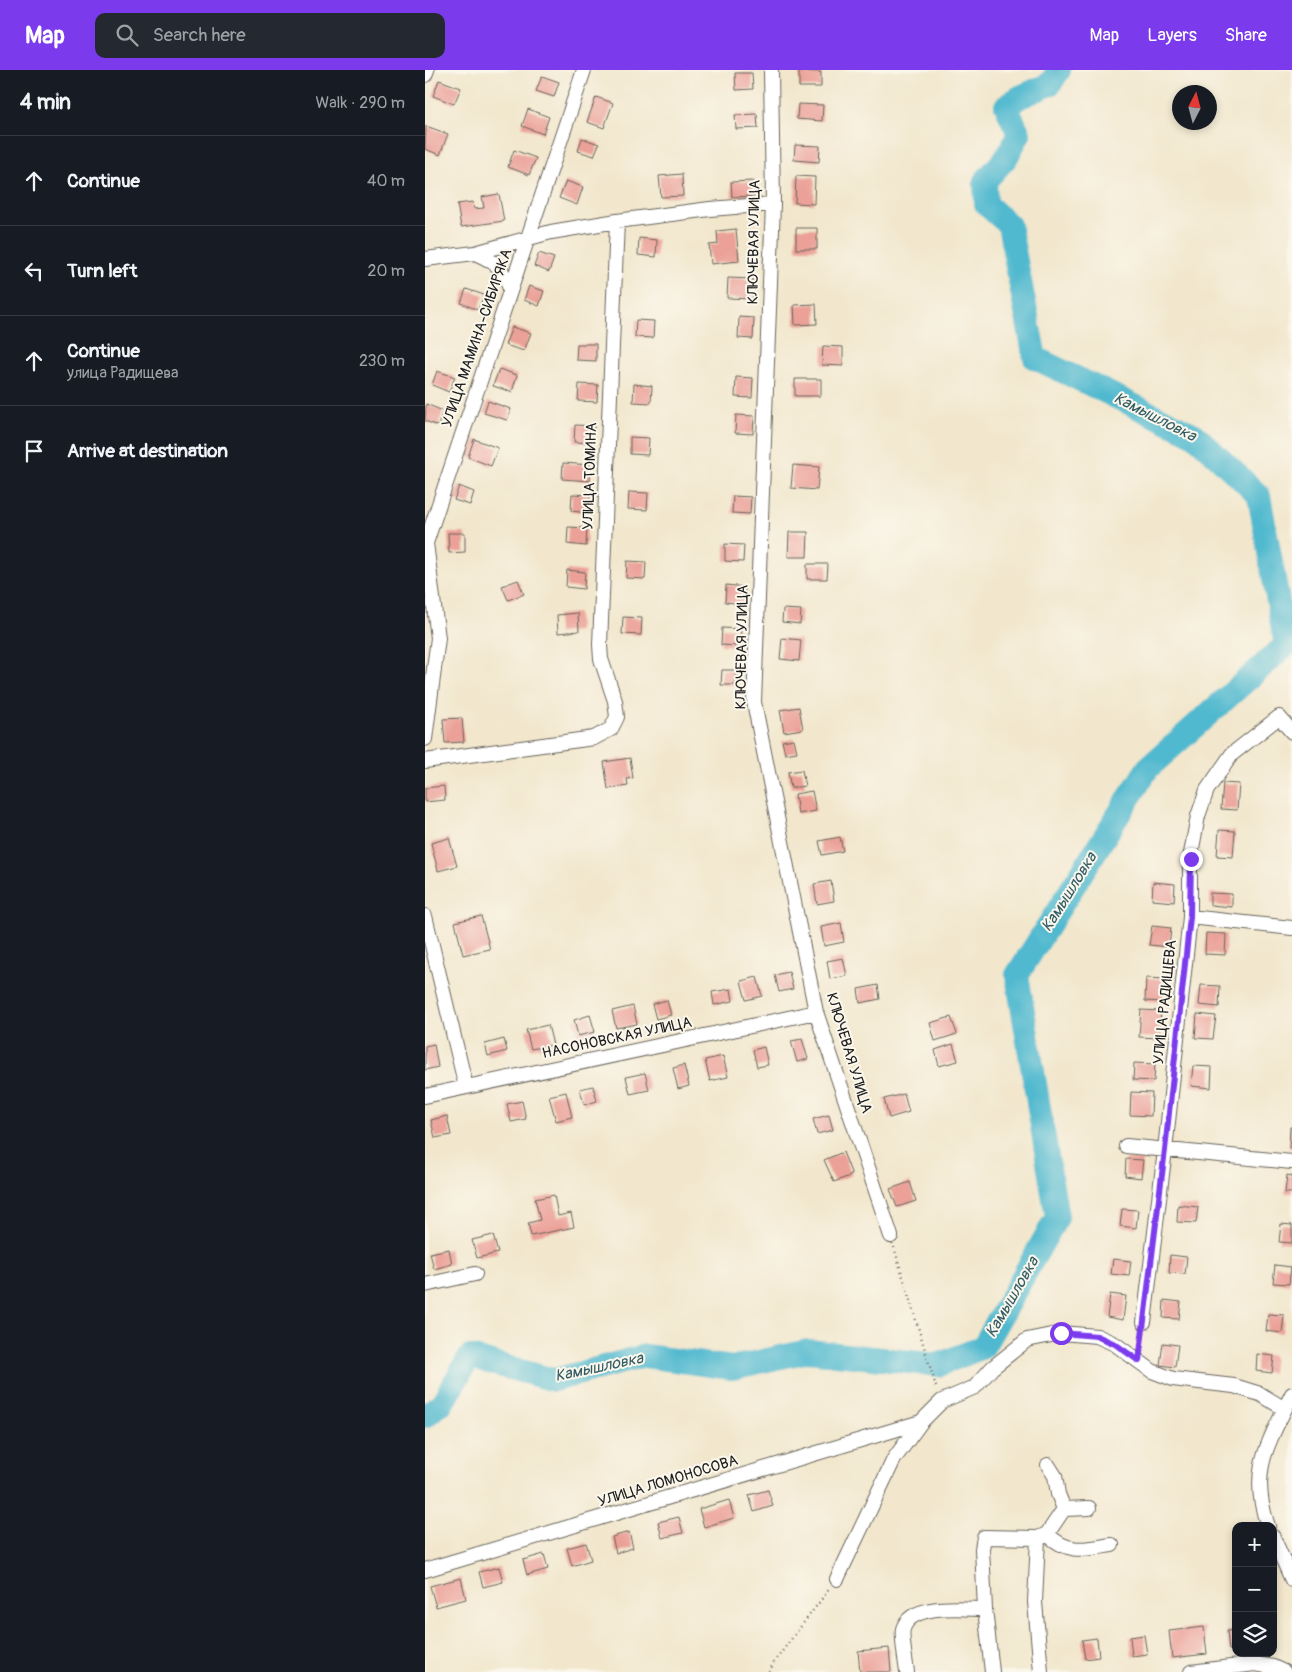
<!DOCTYPE html>
<html lang="en">
<head>
<meta charset="utf-8">
<style>
	:root { --surface:#171b24; --page:#242831; --text:#f1f3f6; --muted:#9ea1a6; --line:#363941; --accent:#7c3aed }
	body { margin:0; font-family:Pangolin,sans-serif; background:var(--page); color:var(--text) }
	.controls { position:absolute; right:15px; bottom:15px; display:grid; overflow:hidden; border-radius:10px; box-shadow:0 2px 8px #0003 }
	.controls button { width:45px; height:45px; display:grid; place-items:center; padding:0; border:0; border-bottom:1px solid var(--line); background:var(--surface); color:var(--text); font:25px sans-serif }
	.compass { position:absolute; left:747px; top:15px; width:45px; height:45px; border-radius:50%; background:var(--surface); box-shadow:0 2px 8px #0003; rotate:6deg }
	.stop { position:absolute; width:15px; height:15px; margin:-11px; border:4px solid #7c3aed; border-radius:50%; background:#fff }
	.stop.end { background:#7c3aed; border-color:#fff; box-shadow:0 1px 5px #0008 }
	.list { margin:0; padding:0; list-style:none }
	h2 { display:flex; justify-content:space-between; align-items:center; height:65px; margin:0; padding:0 20px; font-size:21px }
	h2 small { font-size:16px; font-weight:400; color:var(--muted) }
	.list li { display:grid; grid-template-columns:32px 1fr auto; gap:15px; align-items:center; box-sizing:border-box; height:90px; padding:0 20px; border-top:1px solid var(--line) }
	.list b { display:block; font-size:19px; white-space:nowrap }
	.list p { margin:0; font-size:16px; white-space:nowrap; color:var(--muted) }
	.list em { font-size:16px; font-style:normal; color:var(--muted) }
	.icon { flex:none; width:28px; height:28px; fill:none; stroke:currentColor; stroke-width:2; stroke-linecap:round; stroke-linejoin:round }
	.map { position:relative; flex:none; width:867px; height:1602px; overflow:hidden }
	header { display:flex; align-items:center; gap:30px; box-sizing:border-box; height:70px; padding:0 25px; background:var(--accent); color:#fff }
	header strong { font-size:24px }
	nav { display:flex; gap:28px; margin-inline-start:auto; font-size:18px }
	.search { width:350px; height:45px; background:var(--page); display:flex; align-items:center; gap:12px; box-sizing:border-box; padding:0 18px; border-radius:10px; color:var(--muted); font-size:19px }
	main { display:flex }
	aside { flex:1; background:var(--surface) }
	.map>svg:first-child { display:block }
	.lines { fill:none; stroke-linecap:round; stroke-linejoin:round }
	.river { stroke:#51b9cf; stroke-width:24 }
	.building { fill:#eba098 }
	.minor-casing { stroke:#67635a; stroke-width:16 }
	.path { stroke:#67635a; stroke-width:2.5; stroke-dasharray:1 4; stroke-linecap:butt }
	.minor { stroke:#fff; stroke-width:14 }
	.route { stroke:#7c3aed; stroke-width:6 }
	.labels { text-anchor:middle; dominant-baseline:central; stroke-width:4; stroke-linejoin:round; paint-order:stroke }
	.street-label { font-size:15px; fill:#1c1c1c; stroke:#fbf7ec }
	.water-label { font-size:16px; font-style:italic; fill:#315b64; stroke:#fbf7ec }
</style>
</head>
<body>
<header>
<strong>Map</strong>
<div class="search"><svg class="icon" aria-label="search" viewBox="0 0 24 24"><circle cx="10" cy="10" r="6"/><path d="M15 15l6 6"/></svg>Search here</div>
<nav><a>Map</a><a>Layers</a><a>Share</a></nav>
</header>
<main>
<aside>
<h2>4 min<small>Walk · 290 m</small></h2>
<ul class="list">
<li><svg class="icon" aria-label="ahead" viewBox="0 0 24 24"><path d="M12 20V5M6 11l6-6 6 6"/></svg><div><b>Continue</b></div><em>40 m</em></li>
<li><svg class="icon" aria-label="left" viewBox="0 0 24 24"><path d="M17 20v-9H6M10 6l-5 5 5 5"/></svg><div><b>Turn left</b></div><em>20 m</em></li>
<li><svg class="icon" aria-label="ahead" viewBox="0 0 24 24"><path d="M12 20V5M6 11l6-6 6 6"/></svg><div><b>Continue</b><p>улица Радищева</p></div><em>230 m</em></li>
<li><svg class="icon" aria-label="arrive" viewBox="0 0 24 24"><path d="M6 21V4h12l-3 4 3 4H6"/></svg><div><b>Arrive at destination</b></div></li>
</ul>
</aside>
<div class="map">
<svg width="867" height="1602" viewBox="0 0 867 1602">
	<rect width="100%" height="100%" fill="#fbf7ec"/>
	<filter id="ink" filterUnits="userSpaceOnUse"><feTurbulence type="fractalNoise" baseFrequency=".02" numOctaves="2"/><feDisplacementMap in="SourceGraphic" scale="10" xChannelSelector="R" yChannelSelector="G"/><feConvolveMatrix kernelMatrix="1 2 1 2 8 2 1 2 1" color-interpolation-filters="sRGB"/></filter>
	<filter id="wash" filterUnits="userSpaceOnUse"><feTurbulence type="fractalNoise" baseFrequency=".0096" numOctaves="4" result="noise"/><feDisplacementMap in="SourceGraphic" scale="20" xChannelSelector="R" yChannelSelector="G"/><feGaussianBlur stdDeviation="1.12" result="paint"/><feColorMatrix in="noise" values="0 0 0 0 0 0 0 0 0 0 0 0 0 0 0 0 0 1.4 0 .05"/><feComposite in="paint" operator="in"/></filter>
	<g filter="url(#wash)">
		<rect width="100%" height="100%" fill="#f2e7cd"/>
		<g class="lines">
			<!-- river -->
			<path class="river" d="M0,1346L17,1333L45,1287L129,1310L220,1286L307,1298L383,1281L513,1295L558,1277L632,1147L592,905L723,698L861,575L834,426L770,365L610,288L584,155L561,134L560,111L581,88L594,64L581,36L595,27L625,14L634,0"/>
		</g>
		<g id="blocks">
			<!-- building -->
			<path class="building" d="M374,1L396,2V17H374Z
				M310,3H327L328,19L311,20Z
				M117,6L134,12L129,27L111,21Z
				M14,10L36,18L29,34L8,26Z
				M171,27L188,33L179,58L162,52Z
				M373,34L398,35L397,51L372,49Z
				M103,39L124,47L118,64L97,56Z
				M332,44L333,58L311,59L310,45Z
				M1,56L23,64L15,85L0,79Z
				M157,68L174,74L169,86L153,81Z
				M370,75L395,76L394,92L369,90Z
				M89,80L111,88L104,105L83,97Z
				M257,104L258,126L236,127L234,106Z
				M371,106L390,107L389,134L370,133Z
				M141,111L158,117L152,135L134,128Z
				M328,111L329,126L307,127L306,112Z
				M74,124L79,151L36,157L32,134L48,132L49,139L59,138L57,127Z
				M371,158H392V179H371Z
				M311,159L314,191L286,194L284,175L293,174L292,161Z
				M214,168L232,170L231,187L213,185Z
				M114,183L129,188L124,202L109,196Z
				M303,208L328,209V229L302,228Z
				M104,216L119,221L114,236L99,230Z
				M41,219L59,225L53,240L36,233Z
				M391,234L392,254L370,255L369,235Z
				M314,247L329,248L328,269L313,268Z
				M211,250L229,251L228,268L210,267Z
				M87,257L106,263L99,281L80,275Z
				M152,274H171V291L151,290Z
				M398,276L418,277V296L397,295Z
				M74,299L92,305L87,322L68,316Z
				M12,301L30,307L24,322L7,315Z
				M311,307L328,308L327,328L310,327Z
				M370,309H396V326H370Z
				M154,314L173,315L172,332L153,331Z
				M209,314L227,316L226,333L208,332Z
				M63,331L86,339L82,350L59,343Z
				M1,334L18,341L13,356L0,351Z
				M311,345L329,346L328,364L310,363Z
				M150,355L169,356L168,373L149,372Z
				M205,367L224,368L223,385L205,384Z
				M49,369L73,378L66,396L43,387Z
				M138,393L166,395L165,411L137,409Z
				M368,395L394,397L392,420L366,418Z
				M34,416L49,422L45,435L29,430Z
				M204,422L223,423L222,440L203,439Z
				M147,424L165,425L164,443L146,441Z
				M308,426L326,427L325,444L307,443Z
				M143,457L162,458L161,476L142,474Z
				M364,462H383L382,487H363Z
				M23,463H40V482L24,483Z
				M300,474L319,475L318,492L300,491Z
				M202,491L221,492L220,509L201,508Z
				M382,494H403L402,509H382Z
				M142,500L160,502L159,519L141,517Z
				M93,510L99,524L83,530L77,516Z
				M301,515L320,517L319,534L300,532Z
				M358,539L376,540L375,554L357,552Z
				M153,543L154,561L133,563L132,545Z
				M198,547L217,548L216,565L197,564Z
				M297,558L316,559L315,576L296,575Z
				M357,568L376,570L374,591L355,589Z
				M297,600H311V615H296Z
				M374,637L378,659L359,662L355,640Z
				M37,648L39,672L20,673L18,649Z
				M369,669L372,682L360,684L357,671Z
				M205,688L208,708L202,709L203,716L183,719L179,692Z
				M377,700L380,716L366,718L363,702Z
				M798,713L814,714L812,740L796,739Z
				M19,716L20,730L0,732V718Z
				M387,721L391,741L373,744L370,724Z
				M794,760L810,761L808,787L792,786Z
				M415,767L418,781L397,785L394,771Z
				M24,768L32,796L13,801L6,773Z
				M406,811L409,831L392,834L389,814Z
				M728,812L750,814L749,832L727,830Z
				M785,823L807,824V837L785,835Z
				M56,846L65,879L38,885L30,852Z
				M416,853L419,872L399,876L396,857Z
				M727,856L746,858L744,877L724,875Z
				M781,863L801,864L800,885L780,884Z
				M418,888L422,906L405,909L402,891Z
				M364,902L368,919L354,922L350,905Z
				M332,907L337,926L321,930L316,911Z
				M721,908L741,909L740,932L720,931Z
				M453,915L455,929L435,933L433,919Z
				M776,915L795,916L794,937L774,935Z
				M306,919L308,931L289,935L287,922Z
				M242,930L246,945L231,949L227,934Z
				M208,936L212,954L191,958L187,941Z
				M716,940L736,941L734,968L714,967Z
				M772,944L791,946L788,969L770,968Z
				M165,945L170,962L153,966L149,950Z
				M526,947L532,964L510,971L505,953Z
				M123,955L128,975L106,979L101,960Z
				M79,969L82,981L63,986L60,974Z
				M377,969L383,989L372,992L366,971Z
				M9,974L13,997L0,1000V976Z
				M528,974L533,991L514,996L510,980Z
				M339,977L343,995L332,997L328,980Z
				M298,986L303,1007L285,1011L280,990Z
				M709,993L730,994L729,1011L708,1010Z
				M259,995L264,1016L253,1019L248,998Z
				M768,996L787,997L786,1018L766,1016Z
				M220,1003L224,1020L205,1024L201,1007Z
				M168,1016L172,1031L159,1035L155,1019Z
				M141,1022L147,1047L131,1051L124,1026Z
				M706,1022L727,1023L726,1046L705,1045Z
				M479,1024L484,1042L464,1048L459,1029Z
				M97,1031L101,1049L86,1052L82,1034Z
				M404,1045L408,1060L392,1064L388,1049Z
				M22,1046L26,1065L10,1068L6,1050Z
				M865,1057H867V1078H864Z
				M418,1082L427,1105L409,1112L399,1090Z
				M701,1089L718,1090L716,1108L700,1106Z
				M862,1105L867,1106V1123H860Z
				M485,1112L491,1131L472,1137L465,1119Z
				M129,1125L133,1146L146,1143L149,1157L106,1166L103,1153L115,1150L110,1129Z
				M753,1135L773,1137L771,1153L752,1152Z
				M697,1139L713,1140L711,1158L695,1156Z
				M856,1154L867,1155V1173L854,1172Z
				M68,1165L73,1183L52,1188L47,1170Z
				M24,1179L27,1194L9,1199L5,1183Z
				M745,1185L762,1187L760,1204L744,1203Z
				M688,1189L706,1191L704,1206L686,1204Z
				M850,1195L866,1197L864,1214L848,1213Z
				M685,1224L701,1226L698,1250L682,1247Z
				M739,1230L756,1232L754,1249L738,1248Z
				M843,1244L859,1245L857,1263L841,1261Z
				M738,1273L753,1275L750,1297L735,1295Z
				M832,1284L849,1286L847,1303L831,1301Z
				M343,1420L348,1436L329,1442L324,1425Z
				M304,1430L309,1448L279,1457L274,1439Z
				M254,1447L258,1463L237,1468L233,1452Z
				M204,1462L208,1478L191,1483L187,1467Z
				M161,1473L166,1490L147,1496L142,1478Z
				M119,1484L123,1499L102,1505L98,1490Z
				M74,1497L78,1512L58,1517L54,1502Z
				M36,1508L41,1529L11,1537L5,1516Z
				M779,1557L782,1584L747,1588L744,1561Z
				M811,1560V1580H804L802,1561Z
				M719,1565L722,1584L707,1586L705,1567Z
				M672,1568L674,1587L660,1589L657,1570Z
				M464,1578L466,1602H435L433,1581Z"/>
		</g>
	</g>
	<g filter="url(#ink)">
		<use href="#blocks" fill-opacity="0" stroke="#67635a" stroke-width="1"/>
		<g class="lines">
			<defs>
				<path id="minor" d="M346,0L348,134L329,632L391,942L466,1166
					M0,5L2,0
					M50,183C72,193 76,196 85,218
					M0,189L50,183L126,162L192,151L285,139L348,134
					M0,669L13,568L1,473L159,0
					M0,691L169,668L186,659L192,647L190,631L176,589L175,575L192,151
					M0,846L41,1017
					M765,847L867,858
					M0,1026L391,942
					M701,1076L867,1092
					M0,1215L50,1204
					M719,1252L740,1080L765,847V789L773,746L782,720L807,684L854,647L867,662
					M623,1395L630,1406L633,1424L639,1439
					M639,1439L664,1438
					M843,1456C823,1400 844,1373 867,1324
					M622,1464C644,1485 660,1479 687,1475
					M848,1467L867,1510
					M613,1468L610,1532L616,1602
					M0,1500L496,1352
					M412,1509L469,1389L496,1352L517,1331L550,1317L567,1298L602,1270L636,1263L672,1266L690,1274L727,1301L748,1309L809,1316L835,1324L860,1339
					M482,1602C481,1594 476,1566 478,1559C486,1532 538,1539 560,1539
					M567,1602L560,1539L557,1479L559,1467L613,1468L622,1464L639,1439
					M766,1602L830,1594L848,1597L859,1602"/>
			</defs>
			<!-- minor casing -->
			<use href="#minor" class="minor-casing"/>
			<!-- path -->
			<path class="path" d="M469,1177L512,1320
				M716,1278L718,1263
				M344,1602L349,1592L405,1518"/>
			<!-- minor -->
			<use href="#minor" class="minor"/>
		</g>
	</g>
	<g class="lines" filter="url(#ink)">
		<!-- route -->
		<path class="route" d="M636,1263L672,1266L690,1274L714,1291L740,1080L765,847L766,789"/>
	</g>
	<g class="labels">
		<!-- street labels -->
		<g class="street-label">
			<text transform="translate(329 172) rotate(-89)">КЛЮЧЕВАЯ УЛИЦА</text>
			<text transform="translate(52 268) rotate(-71)">УЛИЦА МАМИНА-СИБИРЯКА</text>
			<text transform="translate(165 406) rotate(-88)">УЛИЦА ТОМИНА</text>
			<text transform="translate(317 577) rotate(-89)">КЛЮЧЕВАЯ УЛИЦА</text>
			<text transform="translate(740 932) rotate(-84)">УЛИЦА РАДИЩЕВА</text>
			<text transform="translate(192 968) rotate(-12)">НАСОНОВСКАЯ УЛИЦА</text>
			<text transform="translate(424 983) rotate(73)">КЛЮЧЕВАЯ УЛИЦА</text>
			<text transform="translate(243 1411) rotate(-17)">УЛИЦА ЛОМОНОСОВА</text>
		</g>
		<!-- water labels -->
		<g class="water-label">
			<text transform="translate(730 347) rotate(27)">Камышловка</text>
			<text transform="translate(644 822) rotate(-58)">Камышловка</text>
			<text transform="translate(587 1227) rotate(-60)">Камышловка</text>
			<text transform="translate(174 1297) rotate(-12)">Камышловка</text>
		</g>
	</g>
</svg>
<div class="controls">
<button>+</button>
<button>−</button>
<button><svg class="icon" aria-label="layers" viewBox="0 0 24 24"><path d="M12 4l9 5-9 5-9-5zM3 14l9 5 9-5"/></svg></button>
</div>
<svg class="compass" viewBox="-18 -18 36 36"><path d="M0-13l5 13h-10z" fill="#e53935"/><path d="M0 13l5-13h-10z" fill="#9ea1a6"/></svg>
<div class="stop" style="left:636px;top:1263px"></div>
<div class="stop end" style="left:766px;top:789px"></div>
</div>
</main>
</body>
</html>
